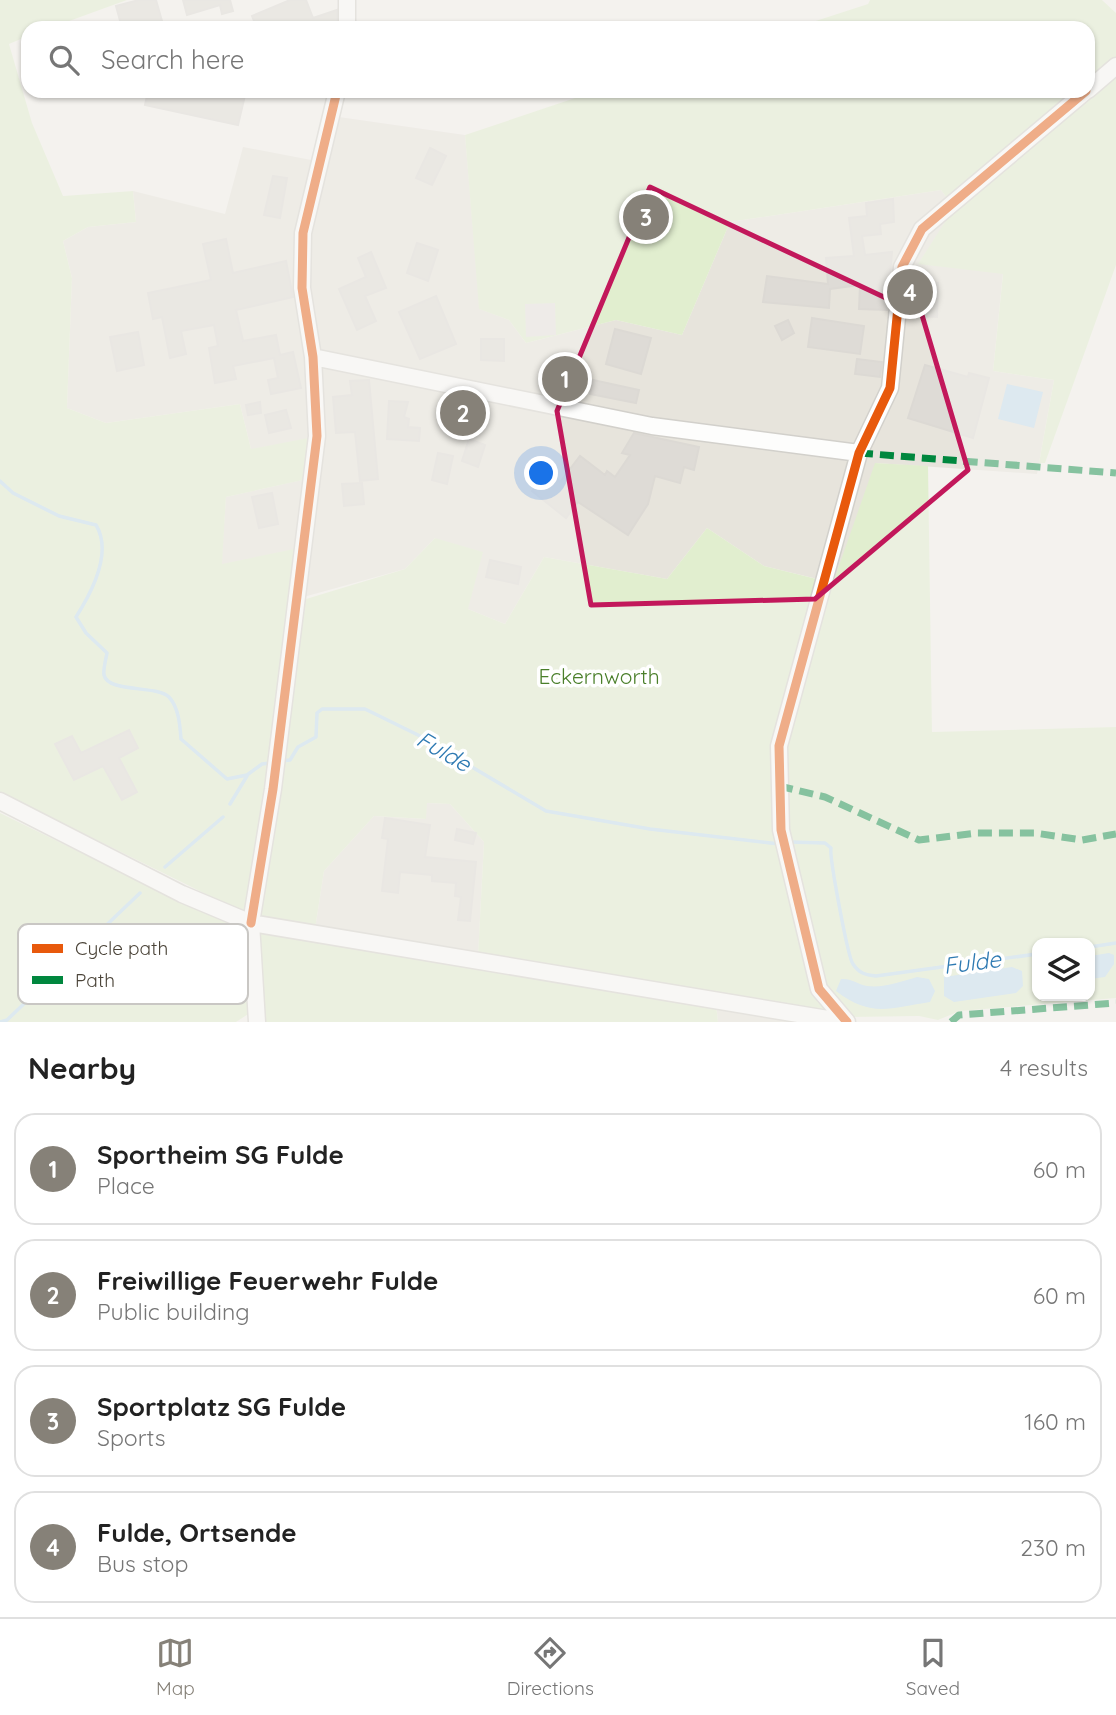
<!DOCTYPE html>
<html lang="en">
<head>
<meta charset="utf-8">
<style>
	:root { --surface:#fff; --page:#f2f2f2; --text:#222; --muted:#767676; --line:#e0e0e0; --accent:#868178 }
	body { margin:0; font-family:Quicksand,sans-serif; background:var(--page); color:var(--text) }
	.controls { position:absolute; right:21px; bottom:21px; display:grid; overflow:hidden; border-radius:14px; box-shadow:0 2px 5px #0004 }
	.controls button { width:63px; height:63px; display:grid; place-items:center; padding:0; border:0; border-bottom:2px solid var(--line); background:var(--surface); color:var(--text); font:35px sans-serif }
	.you { position:absolute; left:542px; top:474px; width:24px; height:24px; margin:-18px; border:5px solid #fff; border-radius:50%; background:#1a73e8; box-shadow:0 0 0 10px #1a73e833 }
	.badge { display:grid; place-items:center; width:46px; height:46px; border-radius:50%; background:var(--accent); color:#fff; font-size:23px; font-weight:700 }
	.pin { position:absolute; translate:-50% -50%; border:4px solid #fff; box-shadow:0 2px 7px #0006 }
	.list { margin:0; padding:0; list-style:none }
	h2 { display:flex; justify-content:space-between; align-items:center; height:91px; margin:0; padding:0 28px; font-size:30px }
	h2 small { font-size:23px; font-weight:400; color:var(--muted) }
	.list li { display:grid; grid-template-columns:46px 1fr auto; gap:21px; align-items:center; box-sizing:border-box; height:112px; margin:0 14px 14px; padding:0 14px; border:2px solid var(--line); border-radius:21px }
	.list b { display:block; font-size:26px; white-space:nowrap }
	.list p { margin:0; font-size:23px; white-space:nowrap; color:var(--muted) }
	.list em { font-size:23px; font-style:normal; color:var(--muted) }
	.icon { flex:none; width:38px; height:38px; fill:none; stroke:currentColor; stroke-width:2; stroke-linecap:round; stroke-linejoin:round }
	.map { position:relative; flex:none; width:1116px; height:1022px; overflow:hidden }
	.search { position:absolute; background:var(--surface); box-shadow:0 2px 5px #0004; left:21px; right:21px; top:21px; height:77px; display:flex; align-items:center; gap:18px; box-sizing:border-box; padding:0 24px; border-radius:21px; color:var(--muted); font-size:26px }
	.sheet { height:595px; background:var(--surface) }
	nav { display:flex; justify-content:space-around; align-items:center; box-sizing:border-box; height:98px; border-top:2px solid var(--line); background:var(--surface); font-size:19px; color:var(--muted) }
	nav a { display:grid; justify-items:center; gap:4px }
	nav .on { color:var(--accent) }
	.map>svg:first-child { display:block }
	.residential { fill:#e7e4dc }
	.green { fill:#e1eecf; fill-rule:evenodd }
	.parking { fill:#e6e3df }
	.water { fill:#c0ddf1 }
	.lines { fill:none; stroke-linecap:round; stroke-linejoin:round }
	.stream { stroke:#c0ddf1; stroke-width:3.5 }
	.building { fill:#dedbd6; stroke:#dcd9d4; stroke-width:2 }
	.minor-casing { stroke:#d2d0cb; stroke-width:19 }
	.minor { stroke:#fdfdfc; stroke-width:16 }
	.quiet { stroke:#00873e; stroke-width:7; stroke-dasharray:14 7; stroke-linecap:butt }
	.cycleway-casing { stroke:#fff; stroke-width:13 }
	.cycleway { stroke:#e8590c; stroke-width:9 }
	.marked { fill:none; stroke:#c2185b; stroke-width:5; stroke-linejoin:round }
	.labels { text-anchor:middle; dominant-baseline:central; stroke-width:7; stroke-linejoin:round; paint-order:stroke }
	.park-label { font-size:21px; fill:#4a7f2a; stroke:#fff }
	.water-label { font-size:23px; font-style:italic; fill:#2e7ab2; stroke:#fff }
	.key { fill:#fff; stroke:#c9c7c4; stroke-width:2 }
	.key-label { font-size:19px; fill:#4b4439 }
</style>
</head>
<body>
<div class="map">
<svg width="1116" height="1022" viewBox="0 0 1116 1022">
	<rect width="100%" height="100%" fill="#f4f2ee"/>
	<!-- residential -->
	<path class="residential" d="M339,117L465,135L480,309L509,320L526,343L616,320L682,335L730,222L941,190L1003,273L993,371L1054,380L1037,474L876,463L834,583L764,566L707,528L667,579L544,557L505,624L468,609L435,538L405,569L289,601L221,565L226,497L302,480L251,449L240,404L106,423L67,408L72,278L63,241L88,227L136,222L133,191L225,214L243,147L327,163Z
		M426,803L450,804L484,842L478,955L315,929L324,871L374,816L425,819Z
		M716,1004L817,1022H718Z"/>
	<!-- green -->
	<path class="green" d="M0,0H127L50,28H28V36L9,44L32,123L63,196L133,191L136,222L88,227L63,241L72,278L67,408L106,423L240,404L251,449L308,438L303,480L226,497L222,564L294,549L260,835L273,841L306,599L405,569L435,538L483,552L468,609L505,624L544,557L667,579L707,528L764,566L833,583L875,463L928,466L932,732L1116,727V998L960,1011L938,1020L919,1016L851,1017L478,955L484,842L450,804L427,803L426,819L374,816L324,871L315,929L258,920L0,792ZM1037,943H1090V996H1037Z
		M870,0H1102L1116,13V265L1045,463H1039L1054,380L993,371L1003,274L918,264L954,208L941,190L730,222L682,335L616,320L526,343L509,320L479,309L465,135L596,91H1088V28H794L868,4Z
		M0,813L190,906L246,927L250,1013L236,1022H0Z
		M257,932L716,1004L718,1022H262Z"/>
	<!-- parking -->
	<path class="parking" d="M555,303L556,335L526,337L525,304Z"/>
	<!-- water -->
	<path class="water" d="M1007,384L1043,392L1034,428L998,419Z
		M1109,953L1114,955V964L1105,977L1090,979V956Z
		M1012,967L1022,971L1023,986L1016,993L954,1002L944,996V977Z
		M917,977L929,979L935,991L930,1002C890,1008 871,1018 836,991L841,979C851,978 857,984 867,986C884,988 900,982 917,977Z"/>
	<g class="lines">
		<!-- stream -->
		<path class="stream" d="M0,481L13,493L59,516L96,525C113,553 92,592 76,617L86,633L107,653C106,659 103,669 104,675C108,693 157,685 169,697C179,708 180,726 181,739L227,779L247,775L262,764L270,763
			M281,761L290,760L298,747L316,737L317,713L322,709H365L418,735L546,811L650,829L779,844
			M230,804L247,776
			M790,842L825,843L831,848C829,856 848,958 853,964C859,973 865,975 876,976L1037,954
			M165,867L223,817
			M1090,947L1116,943
			M0,1022L7,1020L140,893"/>
	</g>
	<!-- building -->
	<path class="building" d="M139,0H156L164,28H122L116,6Z
		M183,0H230L233,11L222,14L220,5L187,15Z
		M290,0H306L313,18L337,10V26L305,28L303,22L289,28H257L252,16Z
		M148,91H246L238,125L145,105Z
		M430,148L446,156L432,185L416,178Z
		M273,176L287,178L280,218L264,215Z
		M893,199L894,222L880,224L881,234L862,236L865,255L892,252L887,310L859,309L860,285L830,289L829,308L763,302L767,276L828,284L826,258L854,256L849,218L867,216L866,203Z
		M226,239L233,273L286,261L293,297L236,310L243,341L276,335L280,355L293,352L301,388L271,394L268,380L278,378L274,358L233,366L236,379L215,383L209,348L218,346L214,325L181,331L186,354L170,358L162,317L153,319L148,293L211,280L203,244Z
		M417,243L438,250L428,281L407,273Z
		M371,252L386,288L365,296L376,321L357,330L339,289L366,277L358,258Z
		M918,282L938,283L937,317L917,316Z
		M436,296L456,344L420,359L399,312Z
		M812,318L864,326L860,354L808,347Z
		M788,320L794,333L782,340L775,326Z
		M615,329L651,338L641,374L606,364Z
		M138,332L144,365L117,371L110,337Z
		M481,339H504V361L481,360Z
		M857,359L882,362L880,377L855,374Z
		M558,364L575,367L571,393L554,391Z
		M925,365L968,377L969,373L989,378L973,438L908,418Z
		M369,380L378,479L360,481L355,432L336,433L333,397L352,395L350,381Z
		M593,380L639,390L636,403L590,394Z
		M389,401L408,402L404,417L409,419L408,427L420,428L419,441L387,439Z
		M260,402L261,413L248,415L246,405Z
		M453,405L474,408L472,421L451,417Z
		M286,410L291,428L269,433L265,415Z
		M634,433L699,447L694,470L684,467L680,483L655,476L648,504L628,535L578,502L566,518L532,491L542,478L548,482L553,476L560,482L580,456L605,475L607,471L615,477L630,455L622,453Z
		M469,439L485,445L478,467L462,461Z
		M438,453L453,456L447,484L432,480Z
		M362,483L364,504L344,506L342,484Z
		M272,493L278,524L259,528L252,497Z
		M490,560L521,567L518,584L486,577Z
		M129,730L138,748L119,758L137,792L122,800L103,766L74,780L55,744L72,736L81,753Z
		M385,818L430,825L425,857L476,862L470,921L458,920L461,897L455,896L456,883L432,881V875L400,872L398,893L382,891L388,839L382,838Z
		M457,829L476,833L473,844L455,840Z"/>
	<g class="lines">
		<defs>
			<path id="minor" d="M347,0V28
				M1088,90L1116,66
				M313,357L652,426L859,453
				M0,801L182,894L251,923L846,1022
				M257,1022L251,923L273,789L317,436L313,357L302,288L303,233L337,91
				M847,1022L819,989L781,830L779,746L859,453L890,388L902,267L922,229L1086,91"/>
		</defs>
		<!-- minor casing -->
		<use href="#minor" class="minor-casing"/>
		<!-- minor -->
		<use href="#minor" class="minor"/>
		<!-- quiet -->
		<path class="quiet" d="M859,453L1116,473
			M779,786L825,797L919,840L977,833H1035L1082,840L1116,834
			M951,1022L959,1015L1116,1003"/>
		<defs>
			<path id="cycleway" d="M251,923L273,789L317,436L313,357L302,288L303,233L337,91
				M847,1022L819,989L781,830L779,746L859,453L890,388L902,267L922,229L1086,91"/>
		</defs>
		<!-- cycleway casing -->
		<use href="#cycleway" class="cycleway-casing"/>
		<!-- cycleway -->
		<use href="#cycleway" class="cycleway"/>
	</g>
	<!-- marked area -->
	<path d="M0 0H1116V1022H0ZM650,187L922,315L968,470L815,599L591,605L557,411Z" fill="#f4f2ee" fill-opacity=".55" fill-rule="evenodd"/>
	<path class="marked" d="M650,187L922,315L968,470L815,599L591,605L557,411Z"/>
	<g class="labels">
		<!-- park labels -->
		<g class="park-label">
			<text x="599" y="676">Eckernworth</text>
		</g>
		<!-- water labels -->
		<g class="water-label">
			<text transform="translate(444 751) rotate(30)">Fulde</text>
			<text transform="translate(972 962) rotate(-7)">Fulde</text>
		</g>
	</g>
	<!-- legend -->
	<rect x="18" y="924" width="230" height="80" rx="10" class="key"/>
	<rect x="32" y="944" width="31" height="9" fill="#e8590c"/>
	<rect x="32" y="976" width="31" height="8" fill="#00873e"/>
	<g class="key-label">
		<text x="75" y="955">Cycle path</text>
		<text x="75" y="987">Path</text>
	</g>
</svg>
<div class="controls">
<button><svg class="icon" aria-label="layers" viewBox="0 0 24 24"><path d="M12 4l9 5-9 5-9-5zM3 14l9 5 9-5"/></svg></button>
</div>
<div class="you"></div>
<div class="pin badge" style="left:565px;top:379px">1</div>
<div class="pin badge" style="left:463px;top:413px">2</div>
<div class="pin badge" style="left:646px;top:217px">3</div>
<div class="pin badge" style="left:910px;top:292px">4</div>
<div class="search"><svg class="icon" aria-label="search" viewBox="0 0 24 24"><circle cx="10" cy="10" r="6"/><path d="M15 15l6 6"/></svg>Search here</div>
</div>
<section class="sheet">
<h2>Nearby<small>4 results</small></h2>
<ul class="list">
<li><span class="badge">1</span><div><b>Sportheim SG Fulde</b><p>Place</p></div><em>60 m</em></li>
<li><span class="badge">2</span><div><b>Freiwillige Feuerwehr Fulde</b><p>Public building</p></div><em>60 m</em></li>
<li><span class="badge">3</span><div><b>Sportplatz SG Fulde</b><p>Sports</p></div><em>160 m</em></li>
<li><span class="badge">4</span><div><b>Fulde, Ortsende</b><p>Bus stop</p></div><em>230 m</em></li>
</ul>
</section>
<nav>
<a class="on"><svg class="icon" aria-label="map" viewBox="0 0 24 24"><path d="M3 6l6-2 6 2 6-2v14l-6 2-6-2-6 2zM9 4v14M15 6v14"/></svg>Map</a>
<a><svg class="icon" aria-label="directions" viewBox="0 0 24 24"><path d="M12 3l9 9-9 9-9-9zM9 14v-3h6M13 9l2 2-2 2"/></svg>Directions</a>
<a><svg class="icon" aria-label="saved" viewBox="0 0 24 24"><path d="M7 4h10v16l-5-4-5 4z"/></svg>Saved</a>
</nav>
</body>
</html>
